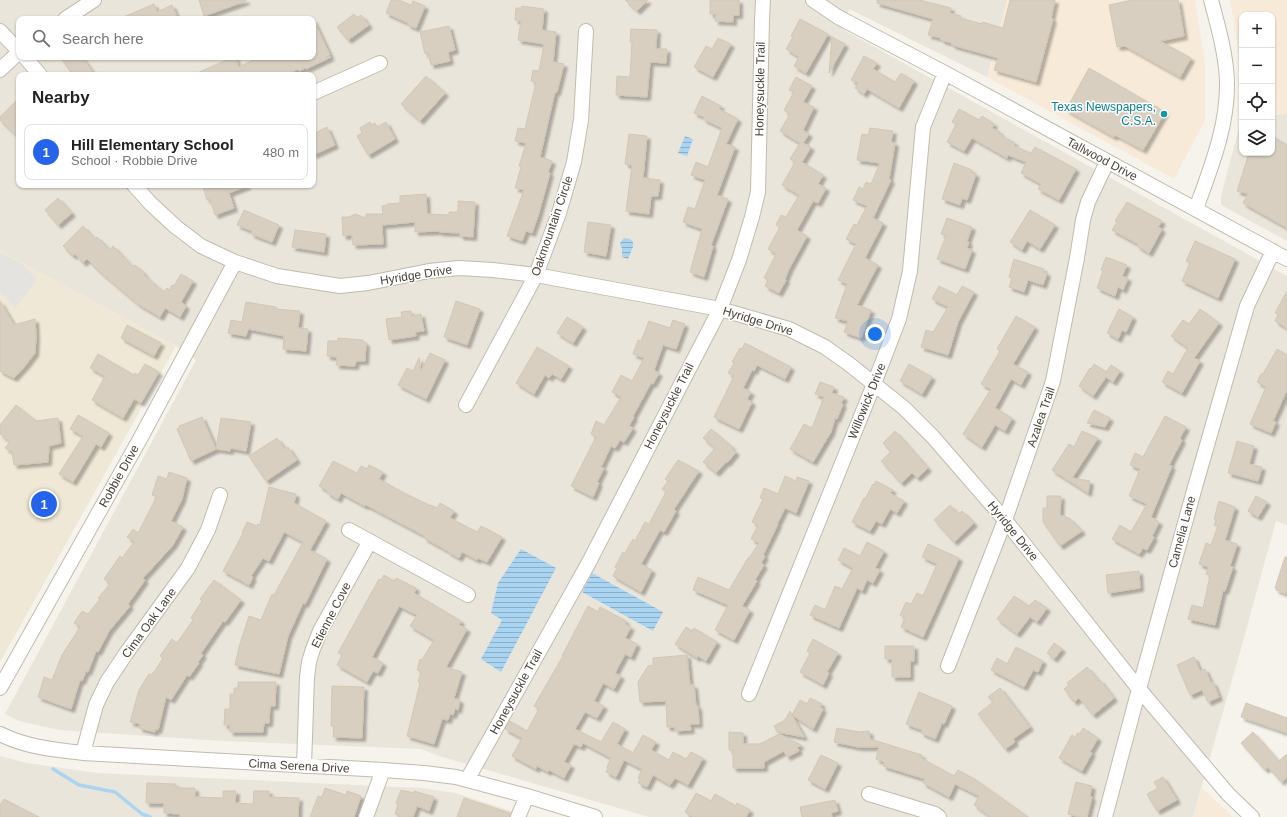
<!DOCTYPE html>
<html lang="en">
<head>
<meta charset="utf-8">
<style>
	:root { --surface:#fff; --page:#f6f6f6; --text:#222; --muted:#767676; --line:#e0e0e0; --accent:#2563eb }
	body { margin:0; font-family:Helvetica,sans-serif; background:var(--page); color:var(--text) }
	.controls { position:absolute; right:12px; top:12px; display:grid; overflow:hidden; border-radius:8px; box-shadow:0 1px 3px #0004 }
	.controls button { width:36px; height:36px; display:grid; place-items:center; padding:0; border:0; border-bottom:1px solid var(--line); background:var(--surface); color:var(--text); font:20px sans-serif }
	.you { position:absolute; left:875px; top:334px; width:14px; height:14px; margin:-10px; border:3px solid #fff; border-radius:50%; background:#1a73e8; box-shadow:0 0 0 6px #1a73e833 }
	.badge { display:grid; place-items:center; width:26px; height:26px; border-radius:50%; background:var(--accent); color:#fff; font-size:13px; font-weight:700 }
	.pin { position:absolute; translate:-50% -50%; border:2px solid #fff; box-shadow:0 1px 4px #0006 }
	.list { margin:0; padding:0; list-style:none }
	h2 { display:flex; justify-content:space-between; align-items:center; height:52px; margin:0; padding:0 16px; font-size:17px }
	h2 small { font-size:13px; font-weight:400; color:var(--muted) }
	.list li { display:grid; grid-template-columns:26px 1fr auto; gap:12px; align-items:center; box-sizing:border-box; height:56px; margin:0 8px 8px; padding:0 8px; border:1px solid var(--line); border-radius:8px }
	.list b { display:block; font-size:15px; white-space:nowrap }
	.list p { margin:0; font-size:13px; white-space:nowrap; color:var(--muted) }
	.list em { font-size:13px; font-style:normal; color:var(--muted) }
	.icon { flex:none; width:22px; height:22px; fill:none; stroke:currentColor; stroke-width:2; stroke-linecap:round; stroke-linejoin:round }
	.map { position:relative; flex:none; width:1287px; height:817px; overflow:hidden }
	.search { position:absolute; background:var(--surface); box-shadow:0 1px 3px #0004; left:16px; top:16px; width:300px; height:44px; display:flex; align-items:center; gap:10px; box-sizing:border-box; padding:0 14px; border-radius:8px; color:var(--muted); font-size:15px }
	.panel { position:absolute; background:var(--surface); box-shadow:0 1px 3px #0004; left:16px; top:72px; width:300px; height:116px; border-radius:8px }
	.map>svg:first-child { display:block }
	.residential { fill:#eae5da; fill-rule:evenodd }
	.commercial { fill:#f7ead8 }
	.education { fill:#efe8d6 }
	.parking { fill:#e5e3e0 }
	.water { fill:url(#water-rules) }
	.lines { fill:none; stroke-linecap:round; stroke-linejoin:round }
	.stream { stroke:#a9d4f2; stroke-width:3.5 }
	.building { fill:#d8cfc1; stroke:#d3c7b4; filter:url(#shadow) }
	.minor-casing { stroke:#c2bbae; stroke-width:16 }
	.minor { stroke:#fff; stroke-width:14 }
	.culture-dot { fill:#0f9aa8; stroke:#fff; stroke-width:1.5 }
	.labels { text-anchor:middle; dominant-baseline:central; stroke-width:3; stroke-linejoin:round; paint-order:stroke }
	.street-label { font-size:12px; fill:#4b4439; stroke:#fff }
	.culture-label { font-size:12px; fill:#0d838f; stroke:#fff; text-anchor:end }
</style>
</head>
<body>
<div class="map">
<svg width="1287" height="817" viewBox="0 0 1287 817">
	<defs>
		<pattern id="water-rules" width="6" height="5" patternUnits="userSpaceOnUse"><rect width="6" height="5" fill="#a9d4f2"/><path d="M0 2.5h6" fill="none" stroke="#8caec5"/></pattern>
		<filter id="shadow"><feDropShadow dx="3.5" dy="3.5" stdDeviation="1" flood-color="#0004"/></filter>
	</defs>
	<rect width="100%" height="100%" fill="#f6f3ec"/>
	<!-- residential -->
	<path class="residential" d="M0,0H1007L987,77L849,9L844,30L1287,276V525L1276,521L1242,645L1193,817H649L439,756L421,749L222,741L59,730L19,721L5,714L196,360L176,346L0,251ZM19,19H313V57H19ZM19,75H313V185H19Z
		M1287,114V241L1221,205V196L1242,117V153H1272V115Z
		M0,756L27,763L97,773L421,788L455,793L530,817H0Z"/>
	<!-- commercial -->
	<path class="commercial" d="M1007,0H1195L1205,64V120L1174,179L987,77Z
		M1230,0H1287V114L1272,115V15H1242V74Z
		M1202,788L1233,817H1193Z"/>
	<!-- education -->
	<path class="education" d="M0,251L176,346L0,662Z"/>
	<!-- parking -->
	<path class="parking" d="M0,253L22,264L37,280L15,308L0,293Z"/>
	<!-- water -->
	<path class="water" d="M685,136L693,139L687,156L678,153Z
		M624,238L630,239L633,242V247L628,259L622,257V249L620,243Z
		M521,549L556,568L501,672L481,659L502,620L491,613L498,583Z
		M592,573L663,612L653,631L582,592Z"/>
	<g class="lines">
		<!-- stream -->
		<path class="stream" d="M53,769L79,785L115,792L142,814L150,817"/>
	</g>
	<!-- building -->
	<path class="building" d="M199,0H246V1L204,16Z
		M391,0H399L411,5L413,1L425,6L416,28L408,25V23L386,13Z
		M625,0H648L637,11Z
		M710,0H739V15H733V22L715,21L716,14H710Z
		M877,0H919L951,8L950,13L961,16L960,18L982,24V22L1003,28L1010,0H1055L1051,18L1053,19L1036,82L994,70L998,58L952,45V43L941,40V38L928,35L933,19L877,3Z
		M1132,0H1178L1184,36L1160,41L1191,58L1180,77L1125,46L1117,47L1109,5Z
		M154,4L157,12L172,5L178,19H119Z
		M522,6L544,9L542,30L556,32L553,62L564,64L557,92H555L551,109L540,157L552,161L548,172L550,173L538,216L532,233L526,231L522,241L507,236L524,190L515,188L521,167L519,166L526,143L515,141L518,128L525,129L536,82L531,81L533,70L539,71L544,44L518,40L521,21L515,20L516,8H522Z
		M354,14L357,18L361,15L369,25L348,40L337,27Z
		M313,19L330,55L326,57H331L306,69L305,68L299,71L298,69L286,75H193L233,57H235L239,67L259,57H313Z
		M800,19L828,34L806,73L794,66L799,57L786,49L793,37L791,36Z
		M449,26L455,50L448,52L450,61L431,65L428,53L425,54L420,32Z
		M631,29L657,30L656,49H667L666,63L650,62L647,97L616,95L617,76L630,77L632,42H630Z
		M832,37L845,44L829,73Z
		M718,38L731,44L713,77L694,67L706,46L712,49Z
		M864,56L877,63L873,69L895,82L901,73L914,81L899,108L867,89L864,94L855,88L858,83L851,80Z
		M60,57H82L95,75H73Z
		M1089,68L1165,112L1143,150L1115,135L1114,137L1066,110Z
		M426,76L445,93L420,121L401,104Z
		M796,77L812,86L803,102L814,107L803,130L809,134L803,143L811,147L802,162L823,175L818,184L826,188L818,203L813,201L797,230L807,236L789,269L785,279L786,280L779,293L765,286L768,280L764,278L776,254L768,249L780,227L776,225L781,215L786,217L799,195L782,185L795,162L790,159L800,143L780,131L790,114L784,110L794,92L789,90Z
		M702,96L721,106L719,109L738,119L726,144L735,147L717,195L728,199L711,245L713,246L704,277L690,272L702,229L683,222L688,207L695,209L705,180L691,175L696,162L708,167L722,128L703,119L704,117L694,113Z
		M19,98V138L0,120V117Z
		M959,109L979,120L982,116L994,124L992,128L1000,132L999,134L1015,143L1014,146L1031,153L1035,147L1076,169L1059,200L1038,189L1041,184L1021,173L1026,162L1008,155L1007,158L972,138L964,151L947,142L956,124L952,122Z
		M370,122L372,125L375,123L377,127L386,122L395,139L368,155L357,136L362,133L360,128Z
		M327,127L335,145L313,155V134Z
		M870,128L893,131L891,142L895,143L889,179L891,180L873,218L883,223L865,258L878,265L857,305L871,310L861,338L844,332L848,321L835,318L847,284L838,280L856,244L846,239L854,224L857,225L867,206L853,200L859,187L863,189L866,182L871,184L880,163L857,160L862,134L868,135Z
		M629,134L647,136L643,178L660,180L658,196H651L649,214L626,211L632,165L625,164Z
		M1272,136L1287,145V228L1243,203L1248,194L1237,191L1249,153H1272Z
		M954,163L972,170L971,172L976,174L967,200L962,198L960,205L942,199Z
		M210,185H247V186L229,193L234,208L215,215L210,199L207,200L203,187Z
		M426,194L427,214L449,215V212H458V201L475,202L473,237L460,236V233L439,232V231L415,232V222L382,225L383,244L353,245L352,235L343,236L342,217H349L355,214L366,218V214H383L382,206L387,205V204L400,203V196Z
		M58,198L72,213L58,225L45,210Z
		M1127,202L1162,221L1158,227L1162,229L1149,253L1137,246L1138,244L1112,230L1117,222L1115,221Z
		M244,210L279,225L272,242L251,234L252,231L237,225Z
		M1030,210L1055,225L1040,249L1027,241L1022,250L1010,242Z
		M947,218L972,227L967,241L969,242L967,248L972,250L965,269L937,259L946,236L941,234Z
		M588,222L611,225L606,256L584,252Z
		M83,226L95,239L97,237L110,250L113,246L133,267L135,265L145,274L144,275L164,292L167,288L169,290L172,285L174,286L181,274L193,281L181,302L186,306L180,317L165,308L160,317L138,304L100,272L87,259L83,263L75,254L73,256L63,246Z
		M295,230L326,234L324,252L292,247Z
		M1195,241L1235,259L1218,298L1182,281L1190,263L1186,261Z
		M1106,257L1127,265L1122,276L1128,278L1123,290L1118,287L1115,296L1097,288L1103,271L1101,270Z
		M1014,259L1044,269L1043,272L1047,273L1043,285L1028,280L1024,292L1009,287L1012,278L1009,277Z
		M939,286L957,295L962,286L974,292L958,322L948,355L921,347L926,330L933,332L948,307L932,299Z
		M1287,291V328L1275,321L1278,314L1275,313Z
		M0,301L14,325L35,319L36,337L35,353L25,366L14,378L0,371Z
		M456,301L480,309L467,345L444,337Z
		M246,302L276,307V309L300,311L298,328L308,329L306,351L283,349L284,336L248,329L246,336L228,333L231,320L242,322Z
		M1119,309L1133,317L1126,332L1122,330L1118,339L1107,333Z
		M1200,309L1219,323L1194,358L1200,361L1182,393L1162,382L1168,371L1173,374L1188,348L1171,336L1183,320L1189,324Z
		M411,311V316L421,314L424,331L415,332L416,336L389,340L386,319L402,317L401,312Z
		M1016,316L1035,327L1013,364L1028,372L1021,385L1011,379L995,408L1012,418L1005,431L995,425L982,447L963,434L991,389L981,384L1000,351L997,349Z
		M567,317L583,327L573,343L557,333Z
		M673,320L685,324L676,349L663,345L654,370L659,373L653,384L651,383L633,416L634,417L629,426L633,428L624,442L620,440L615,448L611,446L601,467L604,468L597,482L599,483L593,497L571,486L596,437L591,434L596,421L604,425L621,397L612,392L621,375L632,381L644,358L633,354L638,340L641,341L649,321L670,328Z
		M127,325L161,343L154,356L121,338Z
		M338,338L363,340V342L366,343L365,361H356L355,366L336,365L337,357L327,356L328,341H338Z
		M745,343L791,367L785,379L757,365L754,371L752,370L743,388L751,392L747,399L752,402L739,429L714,417L734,376L728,373L734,363L732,362L740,348L742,349Z
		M537,347L569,366L561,379L552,374L549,378L545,375L534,394L516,383Z
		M1277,349L1287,355V390L1273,421L1276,422L1271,433L1250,424L1266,387L1257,382L1261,374H1263Z
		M430,353L445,360L426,399L398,385L407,368L413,371L419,358L421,371Z
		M98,354L134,375L135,373L138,375L145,364L159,372L141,403L134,399L123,418L92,400L105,376L90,368Z
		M909,364L932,377L922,394L900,381Z
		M1094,364L1106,372L1111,365L1120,371L1113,382L1106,377L1093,396L1079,386L1090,368L1091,369Z
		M820,382L834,387L832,393L844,397L841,403L843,404L837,419L835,418L831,432L813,462L790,449L804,424L812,428L824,397L815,394Z
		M16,405L36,421L58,418L61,443L49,446L48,462L14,465L12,452L5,448L10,442L0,434V425Z
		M1094,410L1110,418L1105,427L1087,423Z
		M78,415L109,433L101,447L96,444L73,482L59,474L83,436L70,429Z
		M1165,416L1186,427L1180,438L1182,440L1169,465L1172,466L1151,517L1159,522L1152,536L1154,537L1147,550L1143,548L1139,554L1112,539L1120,525L1131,532L1147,504L1129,496L1140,469L1130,465L1135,453L1143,457Z
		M202,417L216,449L191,461L177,429L180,427L179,426Z
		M221,418L251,422L246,451L230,448V451L216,449Z
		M711,429L732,447L731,448L736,452L727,463L726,462L716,473L703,462L715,448L703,438Z
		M895,431L928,468L917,478L912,473L901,483L881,461L891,452L883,443Z
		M1082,431L1098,438L1072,478L1090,481L1088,493L1052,470L1069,444L1074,447Z
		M277,438L285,449L288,447L297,460L266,481L249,456Z
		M1237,441L1254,446L1249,464L1262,467L1258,481L1228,473Z
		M678,460L699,471L674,509L676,511L664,532L660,530L641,564L652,570L641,592L613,576L617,568L615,567L623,552L625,553L633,539L635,541L645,522L649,524L666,492L662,489L668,481L665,479Z
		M333,461L357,473L361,466L367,469L369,465L383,472L379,479L400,491L431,506V505L437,508L440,503L454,511L450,518L477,532L481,526L502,537L487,562L478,558L477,560L462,552L459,558L448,552V551L424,538L425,536L366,505L365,506L341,493L338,499L327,493L328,491L319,486Z
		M169,472L187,478L182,499L171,521L183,527L173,545L143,578L145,580L128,604L130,606L109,631L98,652L96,651L88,672L86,671L82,681L80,680L71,709L38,697L44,677L52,680L62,655L80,627L74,623L82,611L88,614L100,599L98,598L110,584L104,579L120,556L122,558L134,542L127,537L133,529L138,533L157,496L152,495L158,476L167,479Z
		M785,476L796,481L797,477L809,481L796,513L785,508L777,524H778L763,555L765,556L761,563L764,565L755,580L757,581L742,606L750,610L734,640L715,630L728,605L693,590L698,577L729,590L748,558H749L759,543L751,539L758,525L752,522L763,499L760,498L764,488L778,494Z
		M876,481L893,490L890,493L904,501L897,513L890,509L882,524L876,521L870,531L852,522L864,498L865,499L873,484L874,485Z
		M269,487L296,494L294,503L326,521L310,550L327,559L305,604L303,603L288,636L279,674L235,665L239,647L249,616L261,620L272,594L274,595L303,542L284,532L269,561L263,558L251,576L253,577L249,585L223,571L243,533H242L247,522L257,526L258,524L260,525Z
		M1047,496H1061L1060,515L1069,518L1082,531L1060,546L1043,522V508H1047Z
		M1256,496L1267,502L1258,517L1248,511Z
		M1219,501L1235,507L1225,540L1237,544L1230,566L1233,567L1225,591L1223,590L1215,625L1188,619L1192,605L1203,608L1210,576L1206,574L1208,567L1199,564L1206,543L1211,545L1218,526L1214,525L1216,520L1214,519Z
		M950,505L958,514L962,511L974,523L954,542L934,520Z
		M867,542L884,551L875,568L880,570L873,583L867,580L862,591L857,588L839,628L810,615L815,605L825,610L835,586L842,589L853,568L838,560L844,548L860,556Z
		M928,544L959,558L923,637L901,627L905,618L900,615L906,602L911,604L917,593L923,596L937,564L922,557Z
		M1285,557H1287V594L1276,590V588H1275Z
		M1139,571L1140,588L1108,593L1106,575Z
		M384,575L394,581L396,578L416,588L414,593L461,621L459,625L467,629L446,667L462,672L454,698L460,700L458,710L455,709L453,715L450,714L448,720L442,719L434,744L407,736L420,683L418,682L421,672L417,670L420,659L422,660L434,640L410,626L417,615L399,606L372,657L383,663L378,673L373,671L367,682L337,665L342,655L338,653L379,579L381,580Z
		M214,580L241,600L225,622L223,621L201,653L203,655L198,662L199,663L189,677L187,675L171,700L166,697L158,730L155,729V732L139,728L140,724L130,722L139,690L149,674L151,675L153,672H154L163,658L160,656L172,639L177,643L193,620L191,618L202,601L200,599Z
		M1014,596L1029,606L1035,600L1047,608L1037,622L1030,617L1017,634L997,619Z
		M588,606L598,612L600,607L626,621L625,624L631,627L625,638L637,644L631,657L625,654L615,673L621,676L614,689L603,683L594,701L604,706L597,718L585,712L575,729L601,742L613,722L625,729L617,744L633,753L643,735L656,742L651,750L669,760L673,752L686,759L691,752L703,758L688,785L675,778L670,785L653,775L647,787L638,783L640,779L638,778L642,769L624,760L616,777L606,772L608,768L607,767L611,758L583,743L581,747L574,744L564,762L571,765L564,778L549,770L548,772L537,766L536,769L512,756L522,738L505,729L510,721L527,731L539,709L534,706L563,656H562Z
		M686,627L692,631L694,628L717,642L706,661L698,656L697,658L675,644Z
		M813,639L838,653L827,672L829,673L823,685L800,672L810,653L807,651Z
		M1054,643L1062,649L1054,659L1047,653Z
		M885,646H914V661H910V677H892V659H885Z
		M1016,647L1043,661L1038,672L1033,670L1024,687L991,670L997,658L1007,664Z
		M687,655L690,685H694L696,706H698L699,724H690L691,730L675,731V727H667L666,701L640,702L638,682L648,666L653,665V658Z
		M1194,657L1200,671L1205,669L1211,683L1213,682L1219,697L1208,702L1202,690L1190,695L1177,665Z
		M1087,667L1099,681L1100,680L1114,698L1093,715L1079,698L1074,702L1064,689L1069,685L1067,683Z
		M238,682H276L275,706H270L269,723H264L263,732H230V725H224L225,709H230V694H234V688H238Z
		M332,686L364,687L362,738L333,737L334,726H331Z
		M1000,688L1030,727L1013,739L1015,742L1005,749L978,714L993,702L988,697Z
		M919,692L952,706L944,724L942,723L935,739L921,733L922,730L906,724Z
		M810,698L822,704L820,707L823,709L813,729L792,715L804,737L777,732L774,726L785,720L790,711L792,715L800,700L807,704Z
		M1246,703L1287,718V733L1241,717Z
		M837,728L859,732L869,731L870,739L922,755L921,758L954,776L958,770L976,780L1028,817H991L974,805L979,796L955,784L949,797L923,783L925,779L883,766L884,762L876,759L879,747H858L834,742Z
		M1083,728L1098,738L1090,752L1092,753L1082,771L1059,758L1072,735L1075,737L1078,733L1080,734Z
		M729,732L743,733V744H760L779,734L801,745L797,747L799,751L787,757L784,751L764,762V768H733V750H729Z
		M1253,732L1279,761L1287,754V777L1281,782L1268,767L1265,770L1241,743Z
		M821,755L838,763L825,789L808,780Z
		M1163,777L1177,800L1157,811L1147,794L1158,788L1154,782Z
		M1076,782L1092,786L1090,796L1092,797L1087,817H1079L1068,814Z
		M147,783L176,784V788H195V797L223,798V791H236L235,803L253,804L254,791H269V797L299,798L298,817H180V814L164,813V803H146Z
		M325,788L346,795L347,791L361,796L354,817H310L318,796L322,797Z
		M401,790L414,793V791L434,797L429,811L417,806L413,817H402L395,814L398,804L396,803Z
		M696,793L711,801L715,794L736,806L737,803L750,810L746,817H693L685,812Z
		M464,798L510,813V817H457Z
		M4,799L23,809L39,817H0V805Z
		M835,800L838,811L831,813L832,817H802L800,807Z"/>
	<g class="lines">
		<defs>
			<path id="minor" d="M813,0L838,17L945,73L1287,259
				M65,19L94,0
				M0,31L19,51
				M25,57L40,75
				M0,70L19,52
				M313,93L380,63
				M134,185L151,204L176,227L201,246L235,262L277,276L340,286L368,283L429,271L459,268L493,270L536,275L720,309L789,329L825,347L849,364L904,408L933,437L1005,520L1139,689L1228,794L1252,817
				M1196,209C1211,167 1228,126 1227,81C1226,54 1218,26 1211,0
				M466,405L536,275L559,213L574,162L581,120L586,31
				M349,530L468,595
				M948,666L1005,520L1053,381L1077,258L1083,220L1088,202L1107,162
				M0,688L140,439L235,262
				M749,694L874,384L899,319L910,271L923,127L945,73
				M0,734C26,747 55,750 83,753L383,770L424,773L456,777L527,796L595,817
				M83,753L96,705L107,682L127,652L188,568L208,530L220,495
				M304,766L307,677L309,662L313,649L320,631L370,541
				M467,780L588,564L720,309L739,260L752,217L758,192L762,20L763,0
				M869,794L935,814L939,817
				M366,817L383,770
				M518,817L527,796
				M1105,817L1139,689L1195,487L1247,306L1273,251"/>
		</defs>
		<!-- minor casing -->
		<use href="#minor" class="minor-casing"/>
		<!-- minor -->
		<use href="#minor" class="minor"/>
	</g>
	<!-- markers -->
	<circle class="culture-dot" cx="1164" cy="114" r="4"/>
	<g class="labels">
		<!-- street labels -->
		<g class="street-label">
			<text transform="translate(760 89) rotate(-89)">Honeysuckle Trail</text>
			<text transform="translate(1102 159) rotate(28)">Tallwood Drive</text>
			<text transform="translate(552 226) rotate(-71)">Oakmountain Circle</text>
			<text transform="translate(416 275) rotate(-9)">Hyridge Drive</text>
			<text transform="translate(758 321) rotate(17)">Hyridge Drive</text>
			<text transform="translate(867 401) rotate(-68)">Willowick Drive</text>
			<text transform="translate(669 406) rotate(-63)">Honeysuckle Trail</text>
			<text transform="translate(1041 417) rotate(-71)">Azalea Trail</text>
			<text transform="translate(119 476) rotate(-61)">Robbie Drive</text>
			<text transform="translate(1013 531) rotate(51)">Hyridge Drive</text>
			<text transform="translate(1182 532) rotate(-75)">Camelia Lane</text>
			<text transform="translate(331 615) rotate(-63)">Etienne Cove</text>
			<text transform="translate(149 623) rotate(-54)">Cima Oak Lane</text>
			<text transform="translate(516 692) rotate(-61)">Honeysuckle Trail</text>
			<text transform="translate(299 766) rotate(3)">Cima Serena Drive</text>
		</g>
		<!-- culture labels -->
		<g class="culture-label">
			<text x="1156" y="107">Texas Newspapers,<tspan x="1156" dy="14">C.S.A.</tspan></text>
		</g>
	</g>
</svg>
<div class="controls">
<button>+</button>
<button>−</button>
<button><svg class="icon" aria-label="locate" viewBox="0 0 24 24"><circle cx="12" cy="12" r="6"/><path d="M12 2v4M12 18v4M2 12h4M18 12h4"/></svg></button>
<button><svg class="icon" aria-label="layers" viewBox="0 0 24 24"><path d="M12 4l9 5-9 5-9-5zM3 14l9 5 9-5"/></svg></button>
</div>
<div class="you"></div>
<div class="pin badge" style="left:44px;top:504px">1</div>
<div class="search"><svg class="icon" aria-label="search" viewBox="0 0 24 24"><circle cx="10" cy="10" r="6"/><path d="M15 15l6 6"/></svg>Search here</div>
<section class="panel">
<h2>Nearby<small></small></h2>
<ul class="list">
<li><span class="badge">1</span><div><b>Hill Elementary School</b><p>School · Robbie Drive</p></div><em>480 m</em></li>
</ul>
</section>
</div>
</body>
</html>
